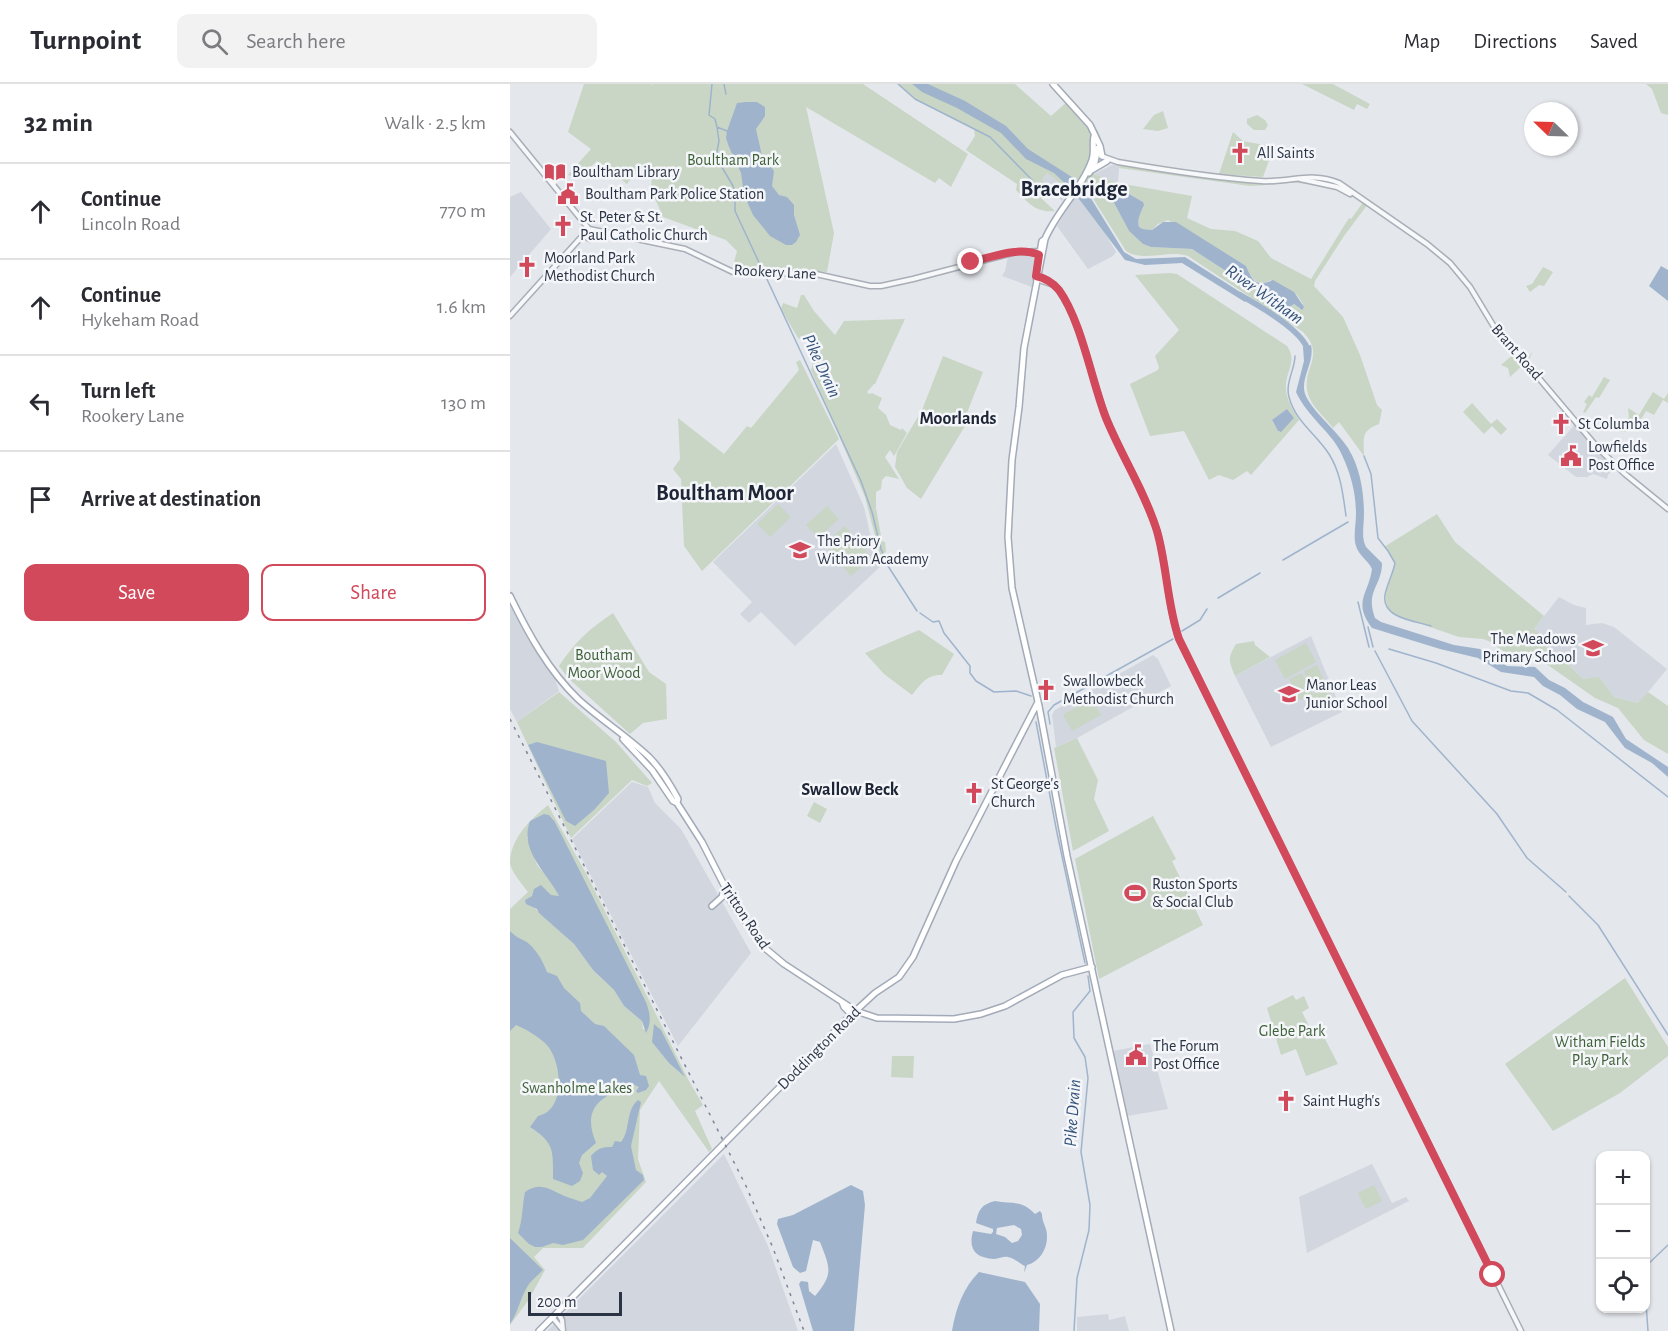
<!DOCTYPE html>
<html lang="en">
<head>
<meta charset="utf-8">
<style>
	:root { --surface:#fff; --page:#f2f2f3; --text:#2b2b33; --muted:#7c7c81; --line:#e1e1e2; --accent:#d1495b }
	body { margin:0; font-family:"Alegreya Sans",sans-serif; background:var(--page); color:var(--text) }
	.controls { position:absolute; right:18px; bottom:18px; display:grid; overflow:hidden; border-radius:12px; box-shadow:0 2px 4px #0004 }
	.controls button { width:54px; height:54px; display:grid; place-items:center; padding:0; border:0; border-bottom:2px solid var(--line); background:var(--surface); color:var(--text); font:30px sans-serif }
	.compass { position:absolute; left:1014px; top:18px; width:54px; height:54px; border-radius:50%; background:var(--surface); box-shadow:0 2px 4px #0004; rotate:293deg }
	.scale { position:absolute; left:18px; bottom:15px; width:94px; box-sizing:border-box; padding-left:6px; border:3px solid #2b3445; border-top:0; font-size:16px; line-height:21px; white-space:nowrap; color:#2b3445; -webkit-text-stroke:4px #f4f6f9; paint-order:stroke }
	.stop { position:absolute; width:18px; height:18px; margin:-14px; border:4px solid #d1495b; border-radius:50%; background:#fff }
	.stop.end { background:#d1495b; border-color:#fff; box-shadow:0 2px 6px #0008 }
	.list { margin:0; padding:0; list-style:none }
	h2 { display:flex; justify-content:space-between; align-items:center; height:78px; margin:0; padding:0 24px; font-size:26px }
	h2 small { font-size:20px; font-weight:400; color:var(--muted) }
	.list li { display:grid; grid-template-columns:39px 1fr auto; gap:18px; align-items:center; box-sizing:border-box; height:96px; padding:0 24px; border-top:2px solid var(--line) }
	.list b { display:block; font-size:22px; white-space:nowrap }
	.list p { margin:0; font-size:20px; white-space:nowrap; color:var(--muted) }
	.list em { font-size:20px; font-style:normal; color:var(--muted) }
	.actions { display:flex; gap:12px; padding:18px 24px }
	.actions a { flex:1; padding:14px 0; border:2px solid var(--accent); border-radius:12px; text-align:center; font-size:21px; color:var(--accent) }
	.actions .main { background:var(--accent); color:#fff }
	.icon { flex:none; width:33px; height:33px; fill:none; stroke:currentColor; stroke-width:2; stroke-linecap:round; stroke-linejoin:round }
	.map { position:relative; flex:none; width:1158px; height:1247px; overflow:hidden }
	header { display:flex; align-items:center; gap:36px; box-sizing:border-box; height:84px; padding:0 30px; background:var(--surface); border-bottom:2px solid var(--line) }
	header strong { font-size:28px }
	nav { display:flex; gap:33px; margin-inline-start:auto; font-size:21px }
	.search { width:420px; height:54px; background:var(--page); display:flex; align-items:center; gap:15px; box-sizing:border-box; padding:0 21px; border-radius:12px; color:var(--muted); font-size:22px }
	main { display:flex }
	aside { flex:1; background:var(--surface) }
	.map>svg:first-child { display:block }
	.built { fill:#d2d6de }
	.green { fill:#c9d6c5; fill-rule:evenodd }
	.water { fill:#9fb4cc; fill-rule:evenodd }
	.lines { fill:none; stroke-linecap:round; stroke-linejoin:round }
	.stream { stroke:#9fb4cc; stroke-width:1.5 }
	.river { stroke:#9fb4cc; stroke-width:6 }
	.minor-casing { stroke:#a9aeb7; stroke-width:7 }
	.major-casing { stroke:#a3abb8; stroke-width:8 }
	.minor { stroke:#f7f8fa; stroke-width:4 }
	.major { stroke:#fff; stroke-width:5 }
	.rail { stroke:#7d8696; stroke-width:1.5; stroke-dasharray:3 6; stroke-linecap:butt }
	.route { stroke:#d1495b; stroke-width:8 }
	.labels { text-anchor:middle; dominant-baseline:central; stroke-width:5; stroke-linejoin:round; paint-order:stroke }
	.poi-label { font-size:16px; fill:#2b3445; stroke:#f4f6f9; text-anchor:start }
	.park-label { font-size:16px; fill:#3f6138; stroke:#f4f6f9 }
	.street-label { font-size:16px; fill:#2b3445; stroke:#f4f6f9 }
	.water-label { font-size:18px; font-style:italic; fill:#34527a; stroke:#f4f6f9 }
	.neighbourhood-label { font-size:18px; font-weight:bold; fill:#1d2536; stroke:#f4f6f9 }
	.district-label { font-size:22px; font-weight:bold; fill:#1d2536; stroke:#f4f6f9 }
</style>
</head>
<body>
<header>
<strong>Turnpoint</strong>
<div class="search"><svg class="icon" aria-label="search" viewBox="0 0 24 24"><circle cx="10" cy="10" r="6"/><path d="M15 15l6 6"/></svg>Search here</div>
<nav><a>Map</a><a>Directions</a><a>Saved</a></nav>
</header>
<main>
<aside>
<h2>32 min<small>Walk · 2.5 km</small></h2>
<ul class="list">
<li><svg class="icon" aria-label="ahead" viewBox="0 0 24 24"><path d="M12 20V5M6 11l6-6 6 6"/></svg><div><b>Continue</b><p>Lincoln Road</p></div><em>770 m</em></li>
<li><svg class="icon" aria-label="ahead" viewBox="0 0 24 24"><path d="M12 20V5M6 11l6-6 6 6"/></svg><div><b>Continue</b><p>Hykeham Road</p></div><em>1.6 km</em></li>
<li><svg class="icon" aria-label="left" viewBox="0 0 24 24"><path d="M17 20v-9H6M10 6l-5 5 5 5"/></svg><div><b>Turn left</b><p>Rookery Lane</p></div><em>130 m</em></li>
<li><svg class="icon" aria-label="arrive" viewBox="0 0 24 24"><path d="M6 21V4h12l-3 4 3 4H6"/></svg><div><b>Arrive at destination</b></div></li>
</ul>
<div class="actions"><a class="main">Save</a><a>Share</a></div>
</aside>
<div class="map">
<svg width="1158" height="1247" viewBox="0 0 1158 1247">
	<rect width="100%" height="100%" fill="#e4e7ec"/>
	<!-- built -->
	<path class="built" d="M608,78L613,79L609,84L608,99L584,90Z
		M537,89L559,106L552,117L532,96Z
		M11,108L41,145L0,193V113Z
		M565,112L572,117L591,142L606,168L603,172L578,185L547,142Z
		M516,169L522,171L525,178L522,203L492,192L495,187L498,172Z
		M1067,338L1106,382L1098,391L1097,395L1083,390L1077,393H1066L1038,371Z
		M326,360L354,423L361,454L371,482L285,562L251,528L239,539L230,530L242,518L203,478Z
		M0,512L41,583L49,607L7,638L0,625Z
		M1049,513L1064,521L1076,524V541L1092,539L1104,543L1157,585L1129,619L1104,613L1089,594L1073,595L1056,578L1037,573L1024,545Z
		M801,552L832,628L761,663L725,592Z
		M643,571L648,575L661,602L567,654L546,663L542,631L545,626Z
		M122,698L138,703L145,719L171,745L241,869L168,962L62,755Z
		M640,960L658,1025L617,1032L603,967Z
		M214,1070L258,1162L288,1247H37Z
		M862,1080L882,1119L896,1113L899,1117L797,1169L789,1113Z
		M598,1230L599,1236L615,1232L619,1247H567V1233Z"/>
	<!-- green -->
	<path class="green" d="M74,0H141V2L142,0H353L458,70L441,103L429,94L425,99L296,23L324,149L317,188L223,182L227,167L216,156L153,133L141,105L142,91L130,83L117,100L87,77L69,94L58,91L81,65L58,48Z
		M388,0H505L541,32L558,17C571,27 598,47 590,68C586,77 582,79 584,90L608,99L682,112L677,134L701,145L725,147L748,157L761,174L801,195L839,134L841,135L854,117L858,120L834,152L805,197L804,202L833,233L850,271L867,321L872,326L869,340C850,347 854,355 854,372L829,338L823,344C814,332 799,321 797,305C794,282 815,271 793,248L678,172C657,165 635,179 616,167L572,97L559,106L537,89L532,96L539,105L531,114L545,127C526,129 518,119 506,106L507,100L456,66L465,52L464,45L405,15ZM604,101L633,118V124L628,132L629,143L633,145L642,146L648,140L658,136L736,182C741,194 747,204 761,196L787,211L793,220L790,225L784,220L776,225L682,165L641,163L633,160L619,147L603,117L593,106L594,104Z
		M792,0H823L860,20L857,25L847,20L844,26Z
		M1136,0H1158V31L1151,29L1142,5Z
		M653,27L658,44L648,47L633,45L644,31Z
		M747,31L755,36L758,41L755,46H744L737,40V35Z
		M723,48L733,57L764,63L753,93L709,90Z
		M613,79L754,97L788,95L817,99L815,97L818,95L830,103C816,104 802,100 788,99C772,98 756,102 740,102L609,84Z
		M1033,183L1043,188L1034,202L1029,201L1020,208L1016,202L1022,200Z
		M660,189L667,190L777,262C788,277 775,288 776,304C776,315 783,327 789,336L741,391L737,387L723,396L709,391L699,396L674,347L640,352L620,300L648,286L649,283L645,272L669,246L625,191ZM777,325L784,334L769,348L762,337Z
		M291,211H294L304,227L325,251L334,237L395,235L365,300H364L357,308L359,310L362,309L372,314L368,324L376,331L380,341L391,346L392,344L397,349L384,372L380,366L375,373L389,395L376,392L372,396L371,405L366,408V424L372,457L375,458L376,468L370,471L355,413L301,286L305,272L302,260L288,254L271,225L273,219L287,224Z
		M1023,267L1017,280L1015,279L1000,293L998,284L991,281L1005,269L1015,278Z
		M433,272L473,288L455,334L458,337L411,415L397,404L385,383L387,368L412,326Z
		M290,276L329,355L192,487L174,462L171,395L163,385L170,375L168,334L214,370L237,342L241,344L289,286L286,278Z
		M1094,293L1100,296L1089,314L1086,313L1075,329L1073,328L1077,320L1074,318L1079,311L1082,313Z
		M1143,308L1154,315L1158,309V319L1153,316L1144,331L1136,327L1130,337L1125,334L1116,348H1109L1119,333L1118,324L1129,331Z
		M962,319L981,340L987,335L997,345L991,351L982,342L974,350L953,328Z
		M268,420L281,433L260,453L247,440Z
		M317,422L329,435L308,454L296,441Z
		M927,430L945,458L1034,532L1024,545L1036,555L1037,573L1056,578L1073,595L1089,593L1104,613L1128,619L1138,608L1158,622V670L1134,656L1108,624L1085,614L1032,577L1001,573L981,558L973,555L949,553L882,530C868,514 882,497 885,479L878,467L874,463Z
		M335,442L362,474L341,492L314,460Z
		M103,529L139,588L156,600L157,635L133,639L120,650L58,594L49,582C64,559 80,544 103,529Z
		M409,546L444,570L432,591C417,590 411,600 402,611L374,590L355,569Z
		M744,557L745,561L760,573L725,592C719,577 717,575 726,560Z
		M796,559L806,578L775,595L765,576Z
		M807,581L823,616L803,627L795,614L802,610L789,616L779,595L792,589L803,610L813,604L803,608L794,587Z
		M49,608L106,658L142,699L137,702L122,696L61,754L7,638ZM18,661L84,726L65,741L23,671Z
		M581,615L591,631L562,647L553,631Z
		M567,654L588,696L584,715L599,747L563,767L544,664Z
		M304,718L317,725L310,739L297,732Z
		M38,721L78,793L179,997L193,1021L185,1027L202,1065L199,1068L149,997L130,1026L128,1075L136,1098L73,1164H33L24,1173L35,1186L18,1217L0,1241V825L18,808C12,800 3,790 0,780C0,754 21,735 38,721ZM45,738L80,810L138,946L133,945L132,937L114,922L104,906L83,886L64,860L16,816L22,812H49L42,798L27,781L17,753Z
		M643,732L666,775L662,777L693,841L589,895L565,775Z
		M1115,894L1158,963V972L1110,1009L1043,1047L995,980Z
		M783,911L786,916L794,912L799,924L792,928L806,956L814,953L828,980L796,992L786,965L771,971L757,924Z
		M382,972H404L403,994L381,993Z
		M864,1101L872,1117L856,1125L848,1109Z"/>
	<!-- water -->
	<path class="water" d="M402,0H418L455,17L496,42L518,65L565,95L559,103L544,89L516,75L491,49L447,24L412,8Z
		M236,18H247L255,23V32L246,45L252,72L264,87L262,102L269,111L277,113L284,121V131L290,151L286,158L282,161H276L260,152L243,131L234,111L231,89L219,63L216,54L217,47L227,19Z
		M602,100L633,118L634,121C631,129 627,133 629,143L633,145L642,146L653,138H666L736,182C743,198 746,203 763,196L784,208L794,223L792,226L784,220L778,224H773L682,165L641,163L633,160L619,147L603,117L593,106L594,104Z
		M574,103L614,168L626,175L675,173L738,213L735,218L672,179L635,181L615,176L566,111Z
		M1151,182L1158,186V217L1139,202Z
		M801,261C805,278 790,294 795,310C801,326 828,348 838,364C850,383 854,408 854,430C854,439 852,449 854,458L856,463L872,479C872,502 855,507 865,534L871,538L944,561L970,565L997,582L1025,583L1039,596L1055,604L1073,618L1103,633L1116,655L1158,683V693L1142,679L1115,664L1095,638L1067,625L1050,611L1033,602L1024,593L991,588L968,574L930,565L862,544C842,518 859,509 862,485C858,476 849,472 846,462C843,453 846,440 846,430C846,410 841,390 832,371C822,348 798,334 786,308L794,277L793,263Z
		M777,325L784,334L771,348L768,347L762,336Z
		M27,658L96,677L99,709L84,726L65,742L56,737L18,661Z
		M34,730L39,731L45,738L136,918C140,929 142,938 136,949L132,937L114,922L104,906L83,886L64,860L29,829L27,825L16,820L15,816L22,812L24,805L31,801L41,811L49,812C37,788 9,767 20,737Z
		M0,847C5,852 7,853 13,856C24,861 33,877 37,888L47,892L54,904L70,919L71,927L85,940L94,942L124,971L130,991L136,992L139,1002L136,1006L128,1009L126,1007L129,1003L122,1000C92,1013 71,1022 86,1059L72,1071L69,1079L73,1089L70,1097L62,1102L43,1095C43,1067 45,1059 20,1043L28,1032C57,1026 52,975 35,959C27,952 16,945 6,941L0,947Z
		M144,940L151,946L175,993L159,979L142,958Z
		M128,1016L131,1018L121,1062L126,1086L133,1091L134,1096L73,1156L53,1161L43,1159L32,1163H25L19,1160L8,1149C13,1135 12,1122 15,1108C28,1099 36,1103 48,1109C56,1113 64,1115 72,1118L80,1114L97,1092L92,1088L89,1091L83,1086L81,1072C88,1064 92,1063 102,1063L105,1057L111,1058C121,1046 115,1027 128,1016Z
		M341,1101L353,1107L355,1121L344,1247H303L289,1200L291,1197L298,1198L299,1207L305,1212C324,1190 320,1184 310,1158L303,1156L296,1187L290,1189L283,1183L267,1140L268,1135L283,1131Z
		M485,1117C502,1120 512,1116 525,1130L530,1127L532,1130C532,1136 534,1139 536,1145C540,1160 532,1177 517,1181L514,1189L515,1182C510,1180 504,1174 498,1173C494,1172 489,1175 484,1175C465,1174 458,1165 463,1147L481,1150L483,1148V1145L466,1139C468,1126 472,1120 485,1117ZM504,1141L511,1145L512,1151L508,1157L502,1159L495,1153L486,1150L487,1144Z
		M0,1154L33,1186C29,1190 23,1195 19,1200C10,1213 9,1227 0,1240Z
		M469,1188L515,1198L530,1220L529,1247H442C446,1224 453,1204 469,1188Z"/>
	<g class="lines">
		<!-- stream -->
		<path class="stream" d="M202,0L199,31L205,35L207,43L217,47
			M214,0L216,10
			M388,0L405,15L480,53L523,97
			M207,43L209,57L206,73L223,102L225,109V127L253,187
			M255,191L351,397L362,428L371,465L378,482L407,527
			M785,272C785,285 775,299 779,313C785,337 806,350 819,370C831,389 833,411 836,432
			M854,372L861,390L868,454L878,467L885,479C883,490 877,500 875,511C871,534 905,537 921,542
			M773,476L838,438
			M708,514L750,489
			M848,518L859,563
			M410,529L423,538L429,537L434,549L460,582V589L466,597L484,608L506,607L521,612
			M858,543L863,563
			M672,547L690,536L697,525
			M879,565L926,579L1001,607L1018,609L1047,626L1158,713
			M865,567L902,637L987,730L1017,774L1056,808
			M526,638L547,749L575,879
			M540,640L538,628L544,621L663,555
			M1059,812L1088,841L1158,951
			M1136,1182L1158,1161
			M1136,1219L1138,1247
			M564,1247L567,1194L579,1146L580,1121L571,1068L578,994L575,973L564,954L563,928L580,907L578,892"/>
		<!-- river -->
		<path class="river" d="M730,211C748,221 796,248 798,268"/>
		<defs>
			<path id="minor" d="M0,48L79,145
				M591,72L608,78C655,86 705,94 751,97C781,99 800,87 829,99L917,160L940,179L960,203L989,251L1017,280L1087,363L1115,390L1158,425
				M790,95L827,103L840,110
				M82,146L83,152L80,155L76,153L75,148L79,145L175,165L223,188L306,190L360,202H371L403,195L506,168L532,167
				M528,192C536,195 544,200 549,207C575,245 580,294 597,335C612,372 633,406 646,443C658,480 656,519 669,555L1011,1247
				M526,195L541,200
				M0,232L74,150
				M48,1229L52,1236L53,1247
				M43,1234L52,1245"/>
			<path id="major" d="M543,0L580,41L590,62L592,72
				M580,87L597,77
				M579,89L585,78L588,64
				M535,155L514,264L509,323L502,376L498,453L502,504L529,622L557,772L661,1247
				M527,187L532,157L535,155C547,127 572,104 582,76C585,68 582,60 584,52
				M0,512C18,549 38,586 68,615C91,636 117,652 139,673C151,685 160,700 168,715L167,719L192,758L215,803L218,805L233,831V834L256,865L274,880L346,927L367,934L444,935L471,930L495,922L552,891L582,883
				M113,655L142,686L163,717L167,719
				M220,816L232,833
				M202,822L212,813L215,803
				M332,918L334,923L339,928L346,927
				M29,1247L339,933L365,909L389,893L403,873L446,777L528,618"/>
		</defs>
		<!-- minor casing -->
		<use href="#minor" class="minor-casing"/>
		<!-- major casing -->
		<use href="#major" class="major-casing"/>
		<!-- minor -->
		<use href="#minor" class="minor"/>
		<!-- major -->
		<use href="#major" class="major"/>
		<!-- rail -->
		<path class="rail" d="M0,635L236,1102L263,1164L294,1247"/>
	</g>
	<g class="lines">
		<!-- route -->
		<path class="route" d="M461,178C482,173 509,162 529,171L526,192C535,194 543,199 549,206C571,236 582,298 596,334C612,373 635,408 647,447C657,482 657,520 669,555L983,1191"/>
	</g>
	<!-- icons -->
	<defs>
		<symbol id="church-bare" viewBox="-9 -9 18 18"><path d="M-1.2-6h2.4v3.5h3.3v2.4h-3.3V6h-2.4V-.1h-3.3v-2.4h3.3Z" fill="#d1495b" stroke="#f4f6f9" stroke-width="2.5" paint-order="stroke"/></symbol>
		<symbol id="library-bare" viewBox="-9 -9 18 18"><path d="M-6-4Q-3-5.5-.7-3.5V5Q-3 3-6 4ZM6-4Q3-5.5 .7-3.5V5Q3 3 6 4Z" fill="#d1495b" stroke="#f4f6f9" stroke-width="2.5" paint-order="stroke"/></symbol>
		<symbol id="civic-bare" viewBox="-9 -9 18 18"><path d="M-.6-6.5H3V-4.5H.6V-3L4-1V1h2V6H-6V1h2V-1L-.6-3ZM-1.2 2.5V6h2.4V2.5Z" fill="#d1495b" stroke="#f4f6f9" stroke-width="2.5" paint-order="stroke"/></symbol>
		<symbol id="school-bare" viewBox="-9 -9 18 18"><path d="M0-5L7-2L0 1L-7-2ZM-4 1L0 2.5L4 1V4Q0 6-4 4Z" fill="#d1495b" stroke="#f4f6f9" stroke-width="2.5" paint-order="stroke"/></symbol>
		<symbol id="stadium-bare" viewBox="-9 -9 18 18"><path d="M0-5a6.5 5 0 1 0 0 10a6.5 5 0 1 0 0-10ZM-3.5-1.8h7v3.6h-7Z" fill="#d1495b" stroke="#f4f6f9" stroke-width="2.5" paint-order="stroke"/></symbol>
	</defs>
	<g fill-rule="evenodd">
		<use href="#church-bare" x="715" y="54" width="30" height="30"/>
		<use href="#library-bare" x="30" y="73" width="30" height="30"/>
		<use href="#civic-bare" x="43" y="95" width="30" height="30"/>
		<use href="#church-bare" x="38" y="127" width="30" height="30"/>
		<use href="#church-bare" x="2" y="168" width="30" height="30"/>
		<use href="#church-bare" x="1036" y="325" width="30" height="30"/>
		<use href="#civic-bare" x="1046" y="357" width="30" height="30"/>
		<use href="#school-bare" x="275" y="451" width="30" height="30"/>
		<use href="#school-bare" x="1068" y="549" width="30" height="30"/>
		<use href="#church-bare" x="521" y="591" width="30" height="30"/>
		<use href="#school-bare" x="764" y="595" width="30" height="30"/>
		<use href="#church-bare" x="449" y="694" width="30" height="30"/>
		<use href="#stadium-bare" x="610" y="794" width="30" height="30"/>
		<use href="#civic-bare" x="611" y="956" width="30" height="30"/>
		<use href="#church-bare" x="761" y="1002" width="30" height="30"/>
	</g>
	<g class="labels">
		<!-- poi labels -->
		<g class="poi-label">
			<text x="747" y="69">All Saints</text>
			<text x="62" y="88">Boultham Library</text>
			<text x="75" y="110">Boultham Park Police Station</text>
			<text x="70" y="133">St. Peter &amp; St.<tspan x="70" dy="18">Paul Catholic Church</tspan></text>
			<text x="34" y="174">Moorland Park<tspan x="34" dy="18">Methodist Church</tspan></text>
			<text x="1068" y="340">St Columba</text>
			<text x="1078" y="363">Lowfields<tspan x="1078" dy="18">Post Office</tspan></text>
			<text x="307" y="457">The Priory<tspan x="307" dy="18">Witham Academy</tspan></text>
			<text x="1066" y="555" text-anchor="end">The Meadows<tspan x="1066" dy="18">Primary School</tspan></text>
			<text x="553" y="597">Swallowbeck<tspan x="553" dy="18">Methodist Church</tspan></text>
			<text x="796" y="601">Manor Leas<tspan x="796" dy="18">Junior School</tspan></text>
			<text x="481" y="700">St George's<tspan x="481" dy="18">Church</tspan></text>
			<text x="642" y="800">Ruston Sports<tspan x="642" dy="18">&amp; Social Club</tspan></text>
			<text x="643" y="962">The Forum<tspan x="643" dy="18">Post Office</tspan></text>
			<text x="793" y="1017">Saint Hugh's</text>
		</g>
		<!-- park labels -->
		<g class="park-label">
			<text x="223" y="76">Boultham Park</text>
			<text x="94" y="571">Boutham<tspan x="94" dy="18">Moor Wood</tspan></text>
			<text x="782" y="947">Glebe Park</text>
			<text x="1090" y="958">Witham Fields<tspan x="1090" dy="18">Play Park</tspan></text>
			<text x="67" y="1004">Swanholme Lakes</text>
		</g>
		<!-- street labels -->
		<g class="street-label">
			<text transform="translate(265 188) rotate(3)">Rookery Lane</text>
			<text transform="translate(1007 268) rotate(49)">Brant Road</text>
			<text transform="translate(235 832) rotate(56)">Tritton Road</text>
			<text transform="translate(309 964) rotate(-45)">Doddington Road</text>
		</g>
		<!-- water labels -->
		<g class="water-label">
			<text transform="translate(754 211) rotate(35)">River Witham</text>
			<text transform="translate(311 282) rotate(65)">Pike Drain</text>
			<text transform="translate(563 1029) rotate(-86)">Pike Drain</text>
		</g>
		<!-- neighbourhood labels -->
		<g class="neighbourhood-label">
			<text x="448" y="335">Moorlands</text>
			<text x="340" y="706">Swallow Beck</text>
		</g>
		<!-- district labels -->
		<g class="district-label">
			<text x="564" y="105">Bracebridge</text>
			<text x="215" y="409">Boultham Moor</text>
		</g>
	</g>
</svg>
<div class="controls">
<button>+</button>
<button>−</button>
<button><svg class="icon" aria-label="locate" viewBox="0 0 24 24"><circle cx="12" cy="12" r="6"/><path d="M12 2v4M12 18v4M2 12h4M18 12h4"/></svg></button>
</div>
<svg class="compass" viewBox="-18 -18 36 36"><path d="M0-13l5 13h-10z" fill="#e53935"/><path d="M0 13l5-13h-10z" fill="#7c7c81"/></svg>
<div class="scale">200 m</div>
<div class="stop" style="left:983px;top:1191px"></div>
<div class="stop end" style="left:461px;top:178px"></div>
</div>
</main>
</body>
</html>
